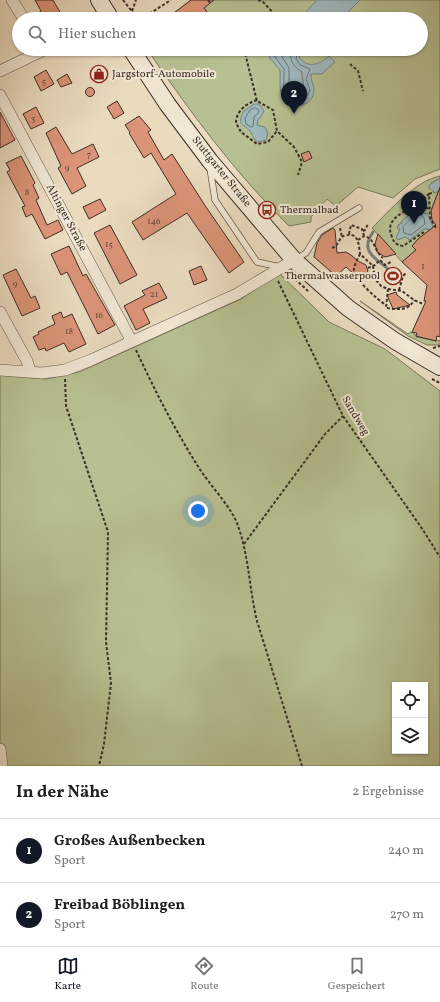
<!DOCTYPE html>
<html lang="de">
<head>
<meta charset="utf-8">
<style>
	:root { --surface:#fff; --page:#f2f2f2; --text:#202124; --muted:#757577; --line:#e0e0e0; --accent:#111827 }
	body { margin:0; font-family:Vollkorn,serif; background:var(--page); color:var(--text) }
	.controls { position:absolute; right:12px; bottom:12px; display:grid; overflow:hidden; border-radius:0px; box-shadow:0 1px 3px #0004 }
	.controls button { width:36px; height:36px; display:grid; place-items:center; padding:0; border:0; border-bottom:1px solid var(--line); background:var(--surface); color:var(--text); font:20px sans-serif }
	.you { position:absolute; left:198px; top:511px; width:14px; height:14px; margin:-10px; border:3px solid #fff; border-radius:50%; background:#1a73e8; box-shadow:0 0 0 6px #1a73e833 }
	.badge { display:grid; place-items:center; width:26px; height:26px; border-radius:50%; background:var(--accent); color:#fff; font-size:13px; font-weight:700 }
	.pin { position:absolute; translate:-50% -33px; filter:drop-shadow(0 1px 2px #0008) }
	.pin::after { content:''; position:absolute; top:21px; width:14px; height:12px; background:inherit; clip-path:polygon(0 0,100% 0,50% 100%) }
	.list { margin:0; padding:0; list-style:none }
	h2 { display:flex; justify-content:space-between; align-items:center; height:52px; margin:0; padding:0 16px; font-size:17px }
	h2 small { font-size:13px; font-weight:400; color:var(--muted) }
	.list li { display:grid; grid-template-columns:26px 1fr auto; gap:12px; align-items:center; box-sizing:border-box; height:64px; padding:0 16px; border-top:1px solid var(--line) }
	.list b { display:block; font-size:15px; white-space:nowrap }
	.list p { margin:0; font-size:13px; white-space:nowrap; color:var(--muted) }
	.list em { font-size:13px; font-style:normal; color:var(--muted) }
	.icon { flex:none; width:22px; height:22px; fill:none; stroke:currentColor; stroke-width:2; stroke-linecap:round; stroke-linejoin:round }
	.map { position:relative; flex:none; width:440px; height:766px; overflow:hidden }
	.search { position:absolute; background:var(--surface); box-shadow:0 1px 3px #0004; left:12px; right:12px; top:12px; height:44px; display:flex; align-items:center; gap:10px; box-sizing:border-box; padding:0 14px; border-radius:22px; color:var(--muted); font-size:15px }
	.sheet { height:180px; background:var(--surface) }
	nav { display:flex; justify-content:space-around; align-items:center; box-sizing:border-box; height:56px; border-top:1px solid var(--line); background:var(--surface); font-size:11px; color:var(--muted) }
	nav a { display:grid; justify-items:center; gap:2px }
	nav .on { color:var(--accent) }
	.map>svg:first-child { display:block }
	.green { fill:#b7c092; stroke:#79775d; fill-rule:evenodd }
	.water { fill:#9eb8be; stroke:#768182 }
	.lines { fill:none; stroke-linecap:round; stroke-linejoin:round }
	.shore { stroke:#6c7373; stroke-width:1 }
	.stream { stroke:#768182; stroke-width:3 }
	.building { fill:#dc9478; stroke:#3b2e28 }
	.service-casing { stroke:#67594e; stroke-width:7 }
	.minor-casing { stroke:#67594e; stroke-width:12 }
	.secondary-casing { stroke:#3b2e28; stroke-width:18 }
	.path { stroke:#3b2e28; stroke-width:2; stroke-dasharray:3 2; stroke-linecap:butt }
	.service { stroke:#f1e8d5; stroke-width:5.5 }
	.minor { stroke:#f1e8d5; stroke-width:11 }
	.secondary { stroke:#f1e8d5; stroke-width:16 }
	.labels { text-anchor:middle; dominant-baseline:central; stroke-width:4; stroke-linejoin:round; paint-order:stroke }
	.number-label { font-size:9px; fill:#63483c }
	.poi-label { font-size:11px; fill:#3b2e28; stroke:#f1e8d5; text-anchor:start }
	.street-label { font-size:11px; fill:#3b2e28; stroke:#f1e8d5 }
</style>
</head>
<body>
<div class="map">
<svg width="440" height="766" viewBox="0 0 440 766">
	<rect width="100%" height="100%" fill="#eadbbf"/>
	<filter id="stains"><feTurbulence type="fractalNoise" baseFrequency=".005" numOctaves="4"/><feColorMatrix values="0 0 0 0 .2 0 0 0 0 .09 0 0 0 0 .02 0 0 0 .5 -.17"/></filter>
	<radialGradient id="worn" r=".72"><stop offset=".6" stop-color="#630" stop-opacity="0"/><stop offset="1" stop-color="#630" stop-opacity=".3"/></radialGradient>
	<!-- green -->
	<path class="green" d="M191,0H440V169L415,179L393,198L358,187L336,206L327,199L311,217V222L289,226C235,173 190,112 147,49H421V19H166Z
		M440,176V178L431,183L440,190C433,204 426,214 439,228L434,229L427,213L425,214L418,208L402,221L397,228L409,240L425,228L431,232L418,239L416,250L402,262L372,228C390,210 415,181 440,176Z
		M278,272L329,322L385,349L440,391V766H0V375L46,379L79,372L241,299ZM395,685H425V751H395Z
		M360,301L408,334L411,332L415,334L416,337L437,341L440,340V345H427L408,336Z"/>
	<!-- water -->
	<path class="water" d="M317,0H360L341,19H299Z
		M276,49H301L304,52L299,57C308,69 319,65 329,56L335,62L322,74H311C310,80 314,84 314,90C314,102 303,106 294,107C276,99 281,86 280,70L269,57Z
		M254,104H259L264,111L261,117L258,119L257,125L265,127L268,134L266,140L258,142L255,140C253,137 252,134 250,131C243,123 237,127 243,112Z
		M440,178V190L435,193L429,188V185Z
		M416,209H420L425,214L427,213L434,229L431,232L428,229H424L410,240L405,237L398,240L396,237L400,230L398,225L402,223V221Z
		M391,268L395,270L401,279L400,282L395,284L386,274V270Z"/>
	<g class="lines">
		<!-- shore -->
		<path class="shore" d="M278,49L275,57L284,69C285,82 279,96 295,103L305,100L310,90L306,79L310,69L300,65L296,59L298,49
			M284,49L282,57L289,68V93L293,97L298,98C309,93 301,81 302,72C294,67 287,59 293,49
			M255,108L258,109L259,112L254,117L253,126L251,127L246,124L245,118L250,110Z
			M417,213H420L424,218L425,224L411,235L404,233L403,227Z"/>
		<!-- stream -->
		<path class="stream" d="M373,232C359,252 376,258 388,269"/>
	</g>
	<!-- building -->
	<path class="building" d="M35,0H53L64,19H31L41,11Z
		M191,0H214L204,8L213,19H166Z
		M46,70L54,84L41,91L34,77Z
		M67,74L72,83L61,87L57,80Z
		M85.5 92a4.5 4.5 0 1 1 9 0a4.5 4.5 0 1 1-9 0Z
		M117,101L124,113L114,119L107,107Z
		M36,107L44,123L31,129L23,114Z
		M0,112L15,140L0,148Z
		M139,116L151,130L148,132L164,160L172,154L206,207L244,262L229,273L187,213L143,240L132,222L176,194L151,153L144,158L129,133L130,132L125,125Z
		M56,127L72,154L93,144L99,157L77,168L86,186L72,194L58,168L61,166L46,133Z
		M309,151L312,158L304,162L301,154Z
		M21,156L35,183L33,185L39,198L36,200L47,225L58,220L63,230L45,239L32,214L26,217L22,207L25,206L7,172L10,170L6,163Z
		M440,187V337L437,336L436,341L416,336L417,333L412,332L426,301H424L427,285L402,262L416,250L412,246L418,239L436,225L432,220L431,211Z
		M100,199L106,210L89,219L83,207Z
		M110,225L137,275L120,284L94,233Z
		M333,228L335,230L337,253L346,252L351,255L358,261L366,265L368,271L364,277H357L346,267L336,276L314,257L317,243L322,235Z
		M378,234L396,254L385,257L377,252L375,244Z
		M69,246L83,276L86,274L115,325L98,334L67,272L61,275L51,254Z
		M201,266L207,280L194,285L189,271Z
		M16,269L31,298L35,296L40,308L22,316L3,275Z
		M159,283L167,298L143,309L150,323L136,330L124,306L145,295L142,291Z
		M396,292L397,295L410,305L393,309L387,295Z
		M61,312L63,318L72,314L86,344L69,352L64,343L46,351L45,348L39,350L33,337L39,334L38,332L55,324L52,316Z"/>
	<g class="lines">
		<defs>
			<path id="service" d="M210,168L215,200L257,262L280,267
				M296,259L306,253L319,232L359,208"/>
			<path id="minor" d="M12,0L24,19
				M95,19L107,12
				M0,71L46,49
				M0,95L131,340
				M0,312L27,361L30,371
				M0,370L42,373L65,370L91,360L237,294L294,260
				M0,749L2,766"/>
			<path id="secondary" d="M99,0L111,19
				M131,49L168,105L210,161L294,260L348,308L395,341L440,367"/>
		</defs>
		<!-- service casing -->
		<use href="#service" class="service-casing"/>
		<!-- minor casing -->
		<use href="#minor" class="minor-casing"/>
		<!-- secondary casing -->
		<use href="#secondary" class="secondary-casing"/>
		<!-- path -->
		<path class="path" d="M123,0L138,19
			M208,0L210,3
			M258,0L263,2L279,19
			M132,11L136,0
			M236,16V19
			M141,19L171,0
			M244,49L257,101L273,110L277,131L294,147L302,162L298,175
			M55,53L79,49
			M350,64L358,71L363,91
			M257,100C247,103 236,111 236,123L241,132L257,144L268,142L277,131
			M429,194L434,192
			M417,203L429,209
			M340,228L342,237
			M363,231L365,230L368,224
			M424,232L403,246C397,245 394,243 392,237C384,219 403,213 414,206C419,202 424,198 429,194L430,218L436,228
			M349,234L351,225L362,229L364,236
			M358,240L364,236C375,238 374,251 383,258
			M332,248C338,246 338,241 342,237C343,236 347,235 348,235C359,233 359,247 360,254L373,266L375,279L381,286L388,289L402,291L414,300L423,304
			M360,254C358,258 353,267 354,271C355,280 378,300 386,305
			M368,268L375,265L380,260L385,265L391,262
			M295,279L308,291
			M278,281L343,416L421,527L440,557
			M388,289L386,308C397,309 408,312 414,300
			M399,290L403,276L406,273
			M433,348L440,346
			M136,350C155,391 175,430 199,468C210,485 230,506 237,523C249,555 249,588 257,621L302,766
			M65,379L66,406L108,532L106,642L111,683L104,744L99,766
			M432,379L440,383
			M244,544L325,434L343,416"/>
		<!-- service -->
		<use href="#service" class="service"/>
		<!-- minor -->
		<use href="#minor" class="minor"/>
		<!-- secondary -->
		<use href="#secondary" class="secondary"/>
	</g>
	<!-- icons -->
	<defs>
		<symbol id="shop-ring" viewBox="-11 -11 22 22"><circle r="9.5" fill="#f1e8d5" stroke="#8f2418" stroke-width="1.5"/><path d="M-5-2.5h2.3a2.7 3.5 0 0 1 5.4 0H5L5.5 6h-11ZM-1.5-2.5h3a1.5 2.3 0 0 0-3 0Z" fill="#8f2418"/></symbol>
		<symbol id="bus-ring" viewBox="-11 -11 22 22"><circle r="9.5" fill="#f1e8d5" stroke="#8f2418" stroke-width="1.5"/><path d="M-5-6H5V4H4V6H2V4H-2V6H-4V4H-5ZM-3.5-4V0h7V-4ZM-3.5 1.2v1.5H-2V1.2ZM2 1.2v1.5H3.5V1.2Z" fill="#8f2418"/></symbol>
		<symbol id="stadium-ring" viewBox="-11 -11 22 22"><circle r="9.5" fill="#f1e8d5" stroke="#8f2418" stroke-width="1.5"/><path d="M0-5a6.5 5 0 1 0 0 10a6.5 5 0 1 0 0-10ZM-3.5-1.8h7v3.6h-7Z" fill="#8f2418"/></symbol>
	</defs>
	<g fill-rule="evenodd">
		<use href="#shop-ring" x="89" y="64" width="20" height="20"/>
		<use href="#bus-ring" x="257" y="200" width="20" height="20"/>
		<use href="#stadium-ring" x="383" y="266" width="20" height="20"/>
	</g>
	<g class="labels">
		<!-- number labels -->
		<g class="number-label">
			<text x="44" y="81">5</text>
			<text x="33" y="118">3</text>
			<text x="89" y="154">7</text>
			<text x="67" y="168">9</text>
			<text x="27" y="192">8</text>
			<text x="154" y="221">146</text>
			<text x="109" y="244">15</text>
			<text x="423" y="266">1</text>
			<text x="15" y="284">9</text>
			<text x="154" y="294">21</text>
			<text x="99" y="315">16</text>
			<text x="69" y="331">18</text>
		</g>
		<!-- poi labels -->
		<g class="poi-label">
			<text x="112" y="74">Jargstorf-Automobile</text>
			<text x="280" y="210">Thermalbad</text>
			<text x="380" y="276" text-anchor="end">Thermalwasserpool</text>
		</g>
		<!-- street labels -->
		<g class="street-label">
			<text transform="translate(221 172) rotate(51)">Stuttgarter Straße</text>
			<text transform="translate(66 218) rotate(62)">Altinger Straße</text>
			<text transform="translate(355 416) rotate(59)">Sandweg</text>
		</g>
	</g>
	<rect width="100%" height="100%" filter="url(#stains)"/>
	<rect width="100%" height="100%" fill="url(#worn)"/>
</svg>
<div class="controls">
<button><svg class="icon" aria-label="locate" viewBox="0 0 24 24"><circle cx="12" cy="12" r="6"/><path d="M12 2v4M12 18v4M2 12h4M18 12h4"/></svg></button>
<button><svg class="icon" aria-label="layers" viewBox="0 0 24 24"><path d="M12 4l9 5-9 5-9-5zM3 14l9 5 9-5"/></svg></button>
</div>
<div class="you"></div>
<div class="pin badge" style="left:414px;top:224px">1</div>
<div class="pin badge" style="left:294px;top:114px">2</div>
<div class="search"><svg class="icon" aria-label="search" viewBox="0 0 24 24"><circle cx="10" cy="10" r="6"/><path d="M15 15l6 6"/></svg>Hier suchen</div>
</div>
<section class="sheet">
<h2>In der Nähe<small>2 Ergebnisse</small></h2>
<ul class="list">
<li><span class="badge">1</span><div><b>Großes Außenbecken</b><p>Sport</p></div><em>240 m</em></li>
<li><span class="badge">2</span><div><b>Freibad Böblingen</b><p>Sport</p></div><em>270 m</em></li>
</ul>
</section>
<nav>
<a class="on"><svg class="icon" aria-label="map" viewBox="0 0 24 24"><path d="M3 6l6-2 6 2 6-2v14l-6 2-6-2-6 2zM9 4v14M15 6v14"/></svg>Karte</a>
<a><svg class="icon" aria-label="directions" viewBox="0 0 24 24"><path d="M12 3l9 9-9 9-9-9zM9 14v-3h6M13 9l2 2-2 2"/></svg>Route</a>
<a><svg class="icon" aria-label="saved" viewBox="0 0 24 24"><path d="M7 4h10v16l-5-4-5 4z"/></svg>Gespeichert</a>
</nav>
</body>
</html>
